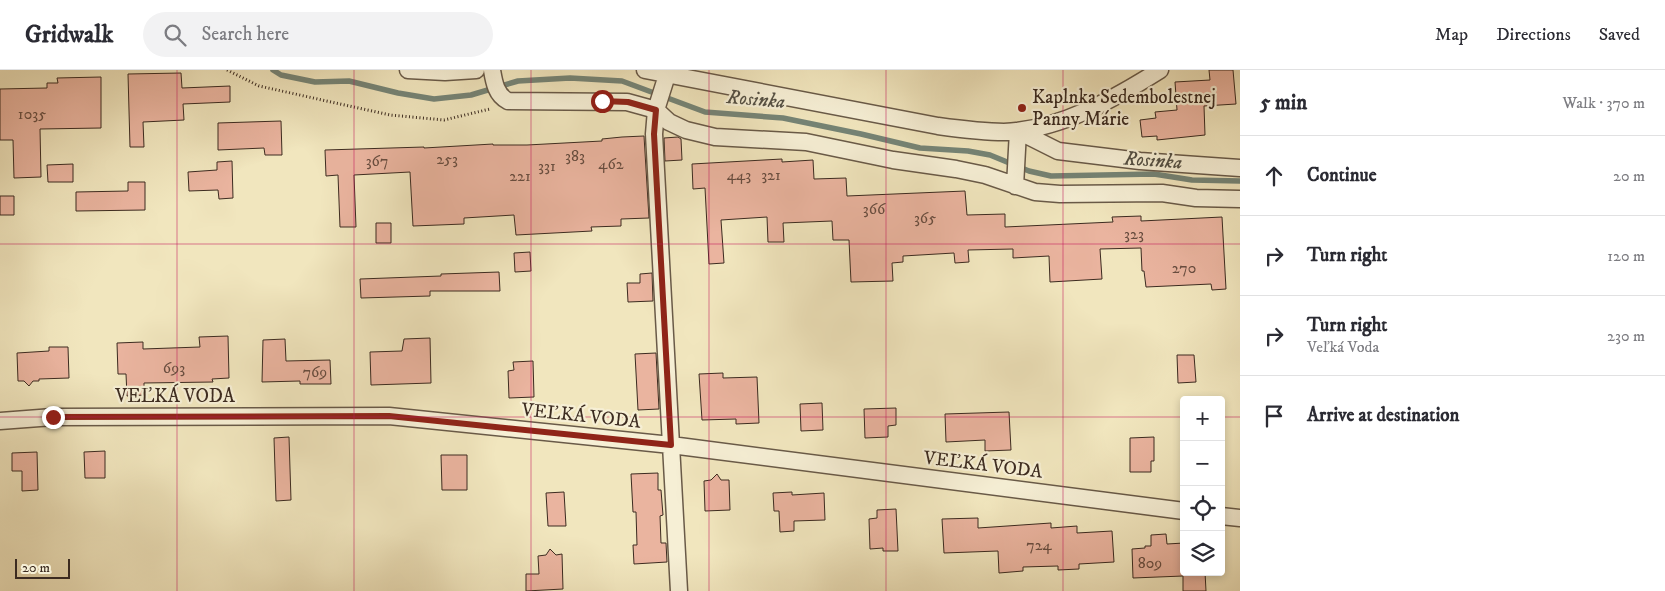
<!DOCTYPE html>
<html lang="en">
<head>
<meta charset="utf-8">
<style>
	:root { --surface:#fff; --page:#f2f2f3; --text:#2b2b33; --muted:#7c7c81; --line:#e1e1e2 }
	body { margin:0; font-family:"IM FELL DW Pica",serif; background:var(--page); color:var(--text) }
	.controls { position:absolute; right:15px; bottom:15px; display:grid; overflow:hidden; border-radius:5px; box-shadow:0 2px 8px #0003 }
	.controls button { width:45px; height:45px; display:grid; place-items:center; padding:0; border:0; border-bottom:1px solid var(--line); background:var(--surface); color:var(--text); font:25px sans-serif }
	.scale { position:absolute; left:15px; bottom:12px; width:55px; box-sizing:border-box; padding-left:5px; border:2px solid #3c2b20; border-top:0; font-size:14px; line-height:18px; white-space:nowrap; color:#3c2b20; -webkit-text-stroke:4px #f6efd5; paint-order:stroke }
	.stop { position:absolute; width:15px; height:15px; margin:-11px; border:4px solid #8f2418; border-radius:50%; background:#fff }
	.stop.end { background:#8f2418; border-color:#fff; box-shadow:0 1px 5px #0008 }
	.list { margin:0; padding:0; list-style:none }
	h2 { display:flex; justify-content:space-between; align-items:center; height:65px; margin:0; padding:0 20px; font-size:21px }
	h2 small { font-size:16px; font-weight:400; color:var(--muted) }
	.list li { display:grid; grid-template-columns:32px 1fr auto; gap:15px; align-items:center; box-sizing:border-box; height:80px; padding:0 20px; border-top:1px solid var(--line) }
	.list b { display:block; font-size:19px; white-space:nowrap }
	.list p { margin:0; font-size:16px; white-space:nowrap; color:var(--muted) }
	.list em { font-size:16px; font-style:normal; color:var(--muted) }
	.icon { flex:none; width:28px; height:28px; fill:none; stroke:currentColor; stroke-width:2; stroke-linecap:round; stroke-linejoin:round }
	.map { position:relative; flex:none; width:1240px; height:521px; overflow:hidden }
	header { display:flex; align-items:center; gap:30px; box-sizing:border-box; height:70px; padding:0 25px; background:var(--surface); border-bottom:1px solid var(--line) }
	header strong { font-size:24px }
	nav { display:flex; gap:28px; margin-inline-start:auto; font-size:18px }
	.search { width:350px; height:45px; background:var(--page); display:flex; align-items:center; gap:12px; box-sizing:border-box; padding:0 18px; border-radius:28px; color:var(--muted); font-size:19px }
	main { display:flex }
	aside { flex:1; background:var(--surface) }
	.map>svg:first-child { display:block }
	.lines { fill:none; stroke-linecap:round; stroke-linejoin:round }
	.stream { stroke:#758476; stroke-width:5.5 }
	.building { fill:#eab49f; stroke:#3c2b20 }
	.minor-casing { stroke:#695a48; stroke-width:19 }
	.path { stroke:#3c2b20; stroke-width:3; stroke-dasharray:1 2.5; stroke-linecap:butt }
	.minor { stroke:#f6efd5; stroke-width:16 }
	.route { stroke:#8f2418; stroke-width:6 }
	.grid { fill:none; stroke:#c2185b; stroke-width:1; stroke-opacity:0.55 }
	.poi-dot { fill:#8f2418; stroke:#f6efd5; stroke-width:2 }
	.labels { text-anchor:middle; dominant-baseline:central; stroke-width:4.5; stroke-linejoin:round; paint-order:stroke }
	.number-label { font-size:16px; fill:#684d40 }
	.poi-label { font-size:19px; fill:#3c2b20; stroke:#f6efd5; text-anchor:start }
	.street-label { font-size:19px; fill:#3c2b20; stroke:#f6efd5 }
	.water-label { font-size:20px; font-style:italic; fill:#545044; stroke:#f6efd5 }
</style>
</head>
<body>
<header>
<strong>Gridwalk</strong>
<div class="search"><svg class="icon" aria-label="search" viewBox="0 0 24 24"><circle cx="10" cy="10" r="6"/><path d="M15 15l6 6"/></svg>Search here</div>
<nav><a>Map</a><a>Directions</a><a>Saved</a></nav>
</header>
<main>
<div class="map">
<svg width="1240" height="521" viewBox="0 0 1240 521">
	<rect width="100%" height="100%" fill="#f1e6be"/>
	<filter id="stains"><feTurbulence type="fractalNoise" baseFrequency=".004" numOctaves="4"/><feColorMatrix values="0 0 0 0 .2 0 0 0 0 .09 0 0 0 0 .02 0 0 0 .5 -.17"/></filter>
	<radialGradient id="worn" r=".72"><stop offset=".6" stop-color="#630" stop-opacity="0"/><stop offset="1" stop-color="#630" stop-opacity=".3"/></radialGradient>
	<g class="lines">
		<!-- stream -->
		<path class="stream" d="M273,0L281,5L315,12L349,11L398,23L434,29L471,25L518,11L570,8L622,11L705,42L783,48L861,64L920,78L968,81L990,85L1029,101L1051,106L1154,104L1192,110L1240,111"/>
	</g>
	<!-- building -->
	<path class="building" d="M1209,0H1233L1236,34L1204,36L1205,65L1157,70V66L1142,67L1140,50L1156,48L1155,42L1177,40L1175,12L1210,10Z
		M181,3L182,18L230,16V32L183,34L184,50L143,52L144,77H130L128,4Z
		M101,7V58L40,59L41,107L14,108L13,70H0V19L47,18V13H58L57,8Z
		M281,51L282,85H265L264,78L218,80V53Z
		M644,66L649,148L621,149V156L591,157L592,161L516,165L514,145L464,148V154L413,156L410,102L354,105L356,157H340L338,105L326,106L325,80L424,77V78L493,74V75H527L602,71V69L622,67Z
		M678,67L681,69L682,90L665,91L664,68Z
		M782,89V92L813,90L814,109L846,108L847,126L965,121L967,145L1005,144V157L1113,152L1112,147L1141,146V151L1222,147L1226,219L1212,220L1211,214L1146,217L1144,201H1142L1141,178L1100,179L1102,209L1050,212L1049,186L1013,188V179L968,180L969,192L955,193L954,183L903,186V192L892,193L893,211L851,212L849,170H833L832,151L783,153L784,172H768L767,147L721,150L724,193L709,194L705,118L693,119L692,94Z
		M232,91L233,128L219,129L218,120L189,121L188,102L217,100V92Z
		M73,94V112H48L47,95Z
		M128,112H145V140L76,141V122L128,121Z
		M0,126H14V145H0Z
		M376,153H391V173H376Z
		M530,182L531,201L515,202L514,183Z
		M499,202L500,221H430V226L361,228L360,209L441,206V204Z
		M652,203L653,231L628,232L627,213H640V204Z
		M228,266L229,308L212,309L213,312L144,313V325L127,326L126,304H118L117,273L143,272V279L200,277L199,267Z
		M430,268L431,313L371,315L370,282L402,281L404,269Z
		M285,269L286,291L330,290L331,314H300V311L262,312L263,270Z
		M49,277H68L69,308L39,309V311H33L29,316L24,311H18L17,283L49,281Z
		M656,283L659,339L638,340L635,284Z
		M1177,285H1194L1196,312L1178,313Z
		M533,291L534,327L509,328L508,301L514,300L513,292Z
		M723,303V308L757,307L759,353L736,354V349L702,350L699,304Z
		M822,333L823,360L801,361L800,334Z
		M896,338V355L888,356V367L865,368L864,339Z
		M1009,342L1011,380L985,381V370L946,372L945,344Z
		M289,367L291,430L276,431L274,368Z
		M1154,367V391H1151V402H1130V368Z
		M105,381V408H85L84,382Z
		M37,382L38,420L22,421V401H12V383Z
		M441,385H467V420H442Z
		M658,403V420H661L663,445L660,446L661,473H666L667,492L634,494L633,475H637L636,442H633L631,404Z
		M717,404L721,410H729L730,440L705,441L704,411L711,410Z
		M564,422L566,456H548L546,423Z
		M792,422V425L824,423L825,450L794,451V461L780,462L779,441H774L773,423Z
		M896,439L898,481H883V478L870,479L869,449L877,448V440Z
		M978,448V458L1051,453V458L1077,456V463L1112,461L1114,492L1079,494V499L1058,500V496L1023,497V501L999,503L998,481L944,483L942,449Z
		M1166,464L1167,474L1184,473V502H1205L1206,521H1183V506L1133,508L1132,479L1145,478V476H1151V465Z
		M550,479L556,485L562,484L563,519L526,521V504H539L538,486L546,485Z"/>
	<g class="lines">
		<defs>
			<path id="minor" d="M408,0L445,2L476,0
				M492,0C494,12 496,25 508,31L627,32L656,40L669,52L686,60L715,67L806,72L893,90L956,99L985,105L1035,122L1060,124L1162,123L1196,128L1240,129
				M645,0L938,56C960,59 982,62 1004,62C1060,60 1114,29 1160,0
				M667,5L656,40L654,64L679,521
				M1015,116L1018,61L1058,81L1140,91L1240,98
				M0,351L53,347L389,346L671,375L1184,441
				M1221,446L1240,448"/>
		</defs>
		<!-- minor casing -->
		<use href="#minor" class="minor-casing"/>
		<!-- path -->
		<path class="path" d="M227,0L259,16L390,45L444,50L490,39"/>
		<!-- minor -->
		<use href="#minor" class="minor"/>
	</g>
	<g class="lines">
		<!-- route -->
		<path class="route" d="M53,347L389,346L671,375L654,64L656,40L628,32L602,31"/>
	</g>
	<!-- grid -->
	<path class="grid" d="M177,0V521M354,0V521M531,0V521M709,0V521M886,0V521M1063,0V521M0,174H1240M0,347H1184M1221,347H1240"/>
	<!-- markers -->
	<circle class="poi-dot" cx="1022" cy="38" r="5"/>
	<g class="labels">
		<!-- number labels -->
		<g class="number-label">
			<text x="32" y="44">1035</text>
			<text x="575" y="86">383</text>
			<text x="447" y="89">253</text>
			<text x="377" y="91">367</text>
			<text x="611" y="94">462</text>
			<text x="547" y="96">331</text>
			<text x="739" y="105">443</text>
			<text x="771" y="105">321</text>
			<text x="520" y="106">221</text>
			<text x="874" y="139">366</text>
			<text x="925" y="148">365</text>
			<text x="1134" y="164">323</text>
			<text x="1184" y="198">270</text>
			<text x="174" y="298">693</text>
			<text x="315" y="302">769</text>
			<text x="1039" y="475">724</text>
			<text x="1150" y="493">809</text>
		</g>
		<!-- poi labels -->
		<g class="poi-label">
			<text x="1032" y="27">Kaplnka Sedembolestnej<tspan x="1032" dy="22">Panny Márie</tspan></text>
		</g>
		<!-- street labels -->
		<g class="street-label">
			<text x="175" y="326">VEĽKÁ VODA</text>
			<text transform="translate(581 346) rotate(6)">VEĽKÁ VODA</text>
			<text transform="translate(983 395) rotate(7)">VEĽKÁ VODA</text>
		</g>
		<!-- water labels -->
		<g class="water-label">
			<text transform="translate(756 30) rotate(5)">Rosinka</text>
			<text transform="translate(1153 91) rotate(4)">Rosinka</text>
		</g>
	</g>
	<rect width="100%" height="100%" filter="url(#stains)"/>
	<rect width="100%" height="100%" fill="url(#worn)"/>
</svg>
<div class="controls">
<button>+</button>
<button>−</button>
<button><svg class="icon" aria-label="locate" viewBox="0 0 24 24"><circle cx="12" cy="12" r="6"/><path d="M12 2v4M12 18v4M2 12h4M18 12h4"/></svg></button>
<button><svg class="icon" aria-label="layers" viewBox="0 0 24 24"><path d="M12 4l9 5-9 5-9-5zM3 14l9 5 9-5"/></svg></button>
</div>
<div class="scale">20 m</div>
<div class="stop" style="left:602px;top:31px"></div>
<div class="stop end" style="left:53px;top:347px"></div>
</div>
<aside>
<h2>5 min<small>Walk · 370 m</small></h2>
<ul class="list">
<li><svg class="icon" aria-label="ahead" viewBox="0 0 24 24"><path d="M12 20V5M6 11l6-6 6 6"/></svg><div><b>Continue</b></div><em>20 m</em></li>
<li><svg class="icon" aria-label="right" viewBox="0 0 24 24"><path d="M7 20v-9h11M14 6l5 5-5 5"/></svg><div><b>Turn right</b></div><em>120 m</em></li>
<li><svg class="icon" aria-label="right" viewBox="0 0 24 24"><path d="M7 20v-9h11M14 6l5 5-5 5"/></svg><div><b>Turn right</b><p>Veľká Voda</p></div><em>230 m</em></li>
<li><svg class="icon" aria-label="arrive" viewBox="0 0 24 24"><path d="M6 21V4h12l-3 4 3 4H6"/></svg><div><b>Arrive at destination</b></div></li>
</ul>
</aside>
</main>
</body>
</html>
